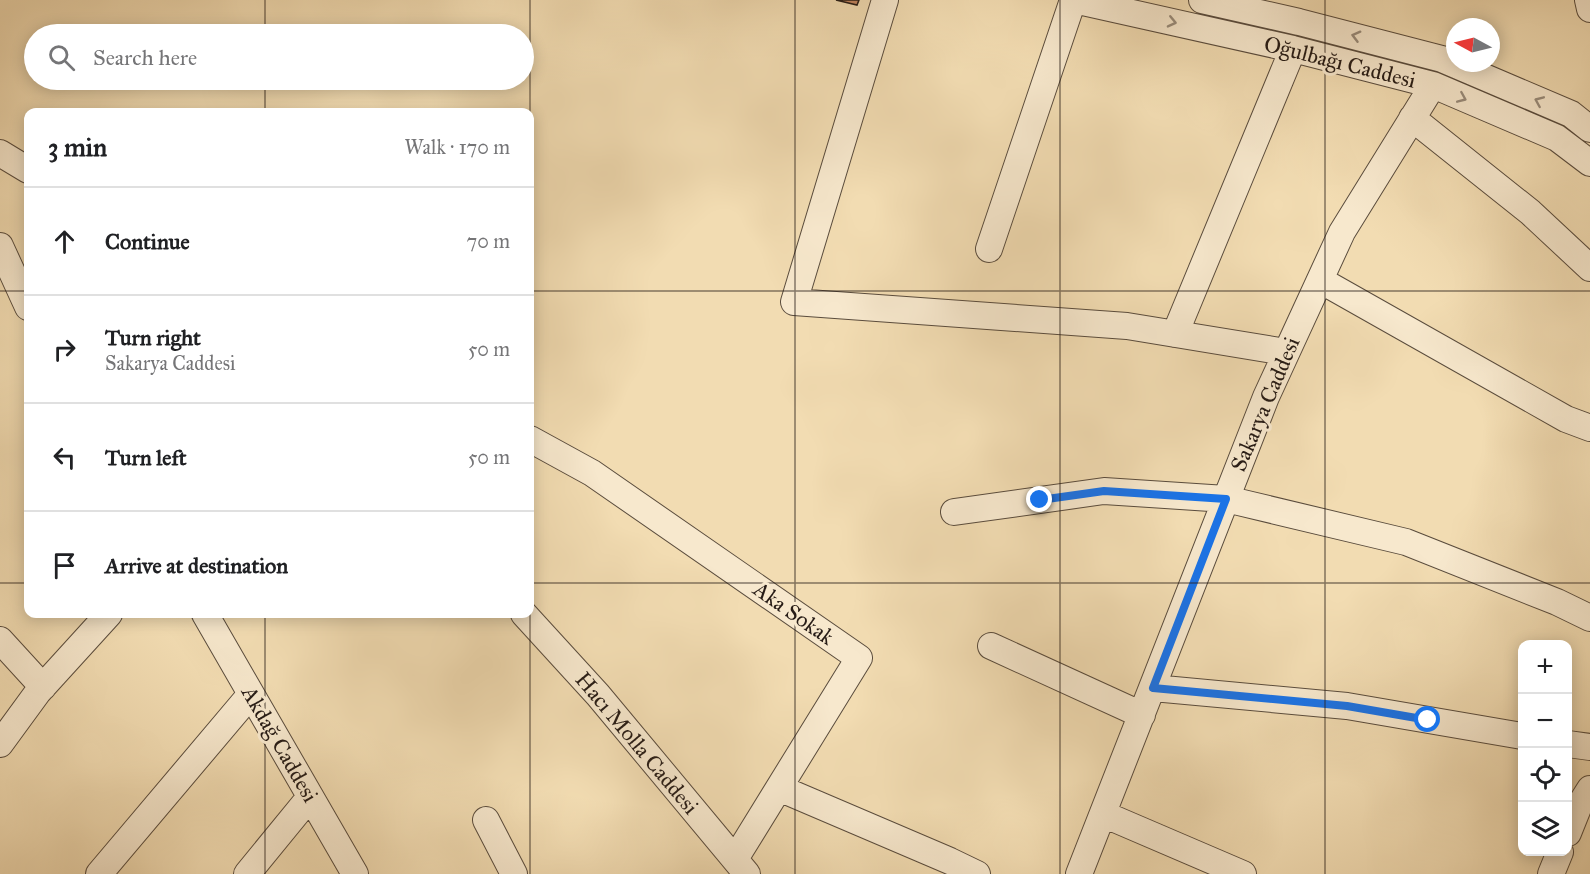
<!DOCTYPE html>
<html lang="en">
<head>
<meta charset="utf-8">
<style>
	:root { --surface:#fff; --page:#f2f2f2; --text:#202124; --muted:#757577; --line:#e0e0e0 }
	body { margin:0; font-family:"IM FELL Great Primer",serif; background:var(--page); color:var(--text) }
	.controls { position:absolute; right:18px; bottom:18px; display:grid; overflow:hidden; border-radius:12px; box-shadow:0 3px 15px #0003 }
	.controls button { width:54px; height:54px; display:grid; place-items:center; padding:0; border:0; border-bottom:2px solid var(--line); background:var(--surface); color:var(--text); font:30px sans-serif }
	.compass { position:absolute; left:1446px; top:18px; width:54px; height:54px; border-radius:50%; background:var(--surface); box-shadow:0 3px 15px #0003; rotate:277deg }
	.stop { position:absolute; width:18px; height:18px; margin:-14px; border:4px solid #1a73e8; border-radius:50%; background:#fff }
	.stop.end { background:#1a73e8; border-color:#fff; box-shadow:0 2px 6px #0008 }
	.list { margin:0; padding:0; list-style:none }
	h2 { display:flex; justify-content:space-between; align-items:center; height:78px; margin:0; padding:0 24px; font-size:26px }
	h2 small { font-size:20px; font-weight:400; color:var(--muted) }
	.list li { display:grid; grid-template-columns:39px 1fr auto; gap:18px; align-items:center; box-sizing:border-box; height:108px; padding:0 24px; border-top:2px solid var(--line) }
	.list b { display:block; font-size:22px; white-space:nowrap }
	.list p { margin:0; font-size:20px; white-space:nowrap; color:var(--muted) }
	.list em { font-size:20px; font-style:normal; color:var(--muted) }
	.icon { flex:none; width:33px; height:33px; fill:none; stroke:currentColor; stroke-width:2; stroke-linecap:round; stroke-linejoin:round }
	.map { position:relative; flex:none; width:1590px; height:874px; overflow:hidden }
	.search { position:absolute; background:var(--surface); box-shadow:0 3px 15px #0003; left:24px; top:24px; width:510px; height:66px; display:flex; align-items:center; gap:15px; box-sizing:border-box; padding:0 21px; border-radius:33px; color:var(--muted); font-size:22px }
	.panel { position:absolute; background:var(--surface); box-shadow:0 3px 15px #0003; left:24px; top:108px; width:510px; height:510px; border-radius:12px }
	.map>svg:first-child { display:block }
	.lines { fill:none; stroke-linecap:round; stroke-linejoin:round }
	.minor-casing { stroke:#5a4c3d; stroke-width:28 }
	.minor { stroke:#f7e8cd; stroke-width:26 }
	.wall { fill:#c2845f; stroke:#271c16; stroke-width:1.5 }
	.oneway { stroke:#998c7b }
	.route { stroke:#1a73e8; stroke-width:8 }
	.grid { fill:none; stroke:#271c16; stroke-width:1.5; stroke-opacity:0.55 }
	.labels { text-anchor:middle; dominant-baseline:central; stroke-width:6; stroke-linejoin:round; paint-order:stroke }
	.street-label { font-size:22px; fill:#271c16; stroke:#f7e8cd }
</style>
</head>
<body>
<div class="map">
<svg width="1590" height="874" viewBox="0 0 1590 874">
	<rect width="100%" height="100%" fill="#f2dcb2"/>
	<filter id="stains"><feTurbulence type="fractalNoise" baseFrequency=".00333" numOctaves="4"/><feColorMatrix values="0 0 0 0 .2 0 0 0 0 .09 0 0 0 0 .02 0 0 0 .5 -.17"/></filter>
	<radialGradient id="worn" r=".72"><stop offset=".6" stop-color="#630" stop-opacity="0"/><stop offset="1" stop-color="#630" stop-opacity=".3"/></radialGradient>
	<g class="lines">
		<defs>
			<path id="minor" d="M885,0L794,302L1127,326L1286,352
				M1074,0L1293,49L1433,85L1557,138L1590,163
				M1202,0L1299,22L1442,59L1571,114L1590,129
				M1588,0L1590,9
				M1412,118L1530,212L1590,268
				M0,153L28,170
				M0,246L28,307
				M989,249L1073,0
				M1320,280L1566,419L1590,428
				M1175,334L1293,49
				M530,439L592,473L859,658L735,859
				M954,512L1104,491L1226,499L1406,542L1557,602L1590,618
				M205,614L355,874
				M524,614L598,695L747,874
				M0,640L43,687
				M991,646L1142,715
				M1153,688L1347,706L1522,736
				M0,744L38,692L109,614
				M1568,744L1590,747
				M779,788L950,861L977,874
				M1103,814L1243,874
				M486,820L514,874
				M1568,833L1578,808L1590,789
				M99,874L251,694
				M247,874L310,797
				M1079,874L1266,397L1342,232L1433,85
				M1551,874L1560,852"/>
		</defs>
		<!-- minor casing -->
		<use href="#minor" class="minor-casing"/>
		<!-- minor -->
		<use href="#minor" class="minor"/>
	</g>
	<!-- wall -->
	<path class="wall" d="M836,0H859L857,5Z"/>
	<!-- one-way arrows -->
	<defs><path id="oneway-chevron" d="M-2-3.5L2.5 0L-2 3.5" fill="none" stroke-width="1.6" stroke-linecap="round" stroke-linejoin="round" transform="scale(1.5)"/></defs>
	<g class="oneway">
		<use href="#oneway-chevron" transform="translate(1172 22) rotate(13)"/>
		<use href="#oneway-chevron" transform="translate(1356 36) rotate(-165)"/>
		<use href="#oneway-chevron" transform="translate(1462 98) rotate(23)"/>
		<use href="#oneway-chevron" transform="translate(1539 101) rotate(-157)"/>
	</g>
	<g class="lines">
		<!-- route -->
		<path class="route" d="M1040,500L1104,491L1226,499L1153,688L1347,706L1428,720"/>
	</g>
	<!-- grid -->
	<path class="grid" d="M265,0V34M530,0V874M795,0V874M1060,0V874M1325,0V874M265,80V112M0,291H28M530,291H1590M0,583H28M530,583H1590M265,614V874"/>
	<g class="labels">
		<!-- street labels -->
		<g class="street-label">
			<text transform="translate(1340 62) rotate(14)">Oğulbağı Caddesi</text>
			<text transform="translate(1265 404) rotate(-67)">Sakarya Caddesi</text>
			<text transform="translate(794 613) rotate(35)">Aka Sokak</text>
			<text transform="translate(637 743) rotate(50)">Hacı Molla Caddesi</text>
			<text transform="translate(280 744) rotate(60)">Akdağ Caddesi</text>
		</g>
	</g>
	<rect width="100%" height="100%" filter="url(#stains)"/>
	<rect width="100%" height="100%" fill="url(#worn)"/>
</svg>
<div class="controls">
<button>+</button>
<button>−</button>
<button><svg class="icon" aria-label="locate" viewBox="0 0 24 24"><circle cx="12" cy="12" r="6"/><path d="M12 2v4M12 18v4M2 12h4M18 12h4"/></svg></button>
<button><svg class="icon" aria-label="layers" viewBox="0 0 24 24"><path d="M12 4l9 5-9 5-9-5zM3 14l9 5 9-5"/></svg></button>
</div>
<svg class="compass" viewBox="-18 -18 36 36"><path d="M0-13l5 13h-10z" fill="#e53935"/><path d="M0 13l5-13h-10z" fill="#757577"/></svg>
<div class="stop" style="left:1428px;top:720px"></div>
<div class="stop end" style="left:1040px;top:500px"></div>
<div class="search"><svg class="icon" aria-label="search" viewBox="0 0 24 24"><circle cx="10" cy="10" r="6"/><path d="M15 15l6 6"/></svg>Search here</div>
<section class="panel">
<h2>3 min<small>Walk · 170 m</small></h2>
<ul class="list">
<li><svg class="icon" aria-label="ahead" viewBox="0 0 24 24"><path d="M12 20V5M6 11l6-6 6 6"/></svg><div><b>Continue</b></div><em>70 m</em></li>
<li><svg class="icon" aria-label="right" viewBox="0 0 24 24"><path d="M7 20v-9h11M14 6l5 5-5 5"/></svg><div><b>Turn right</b><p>Sakarya Caddesi</p></div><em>50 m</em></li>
<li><svg class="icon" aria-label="left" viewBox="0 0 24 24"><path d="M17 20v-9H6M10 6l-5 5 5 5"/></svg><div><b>Turn left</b></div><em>50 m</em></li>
<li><svg class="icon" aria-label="arrive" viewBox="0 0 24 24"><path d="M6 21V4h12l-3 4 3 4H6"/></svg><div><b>Arrive at destination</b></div></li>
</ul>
</section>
</div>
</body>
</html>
